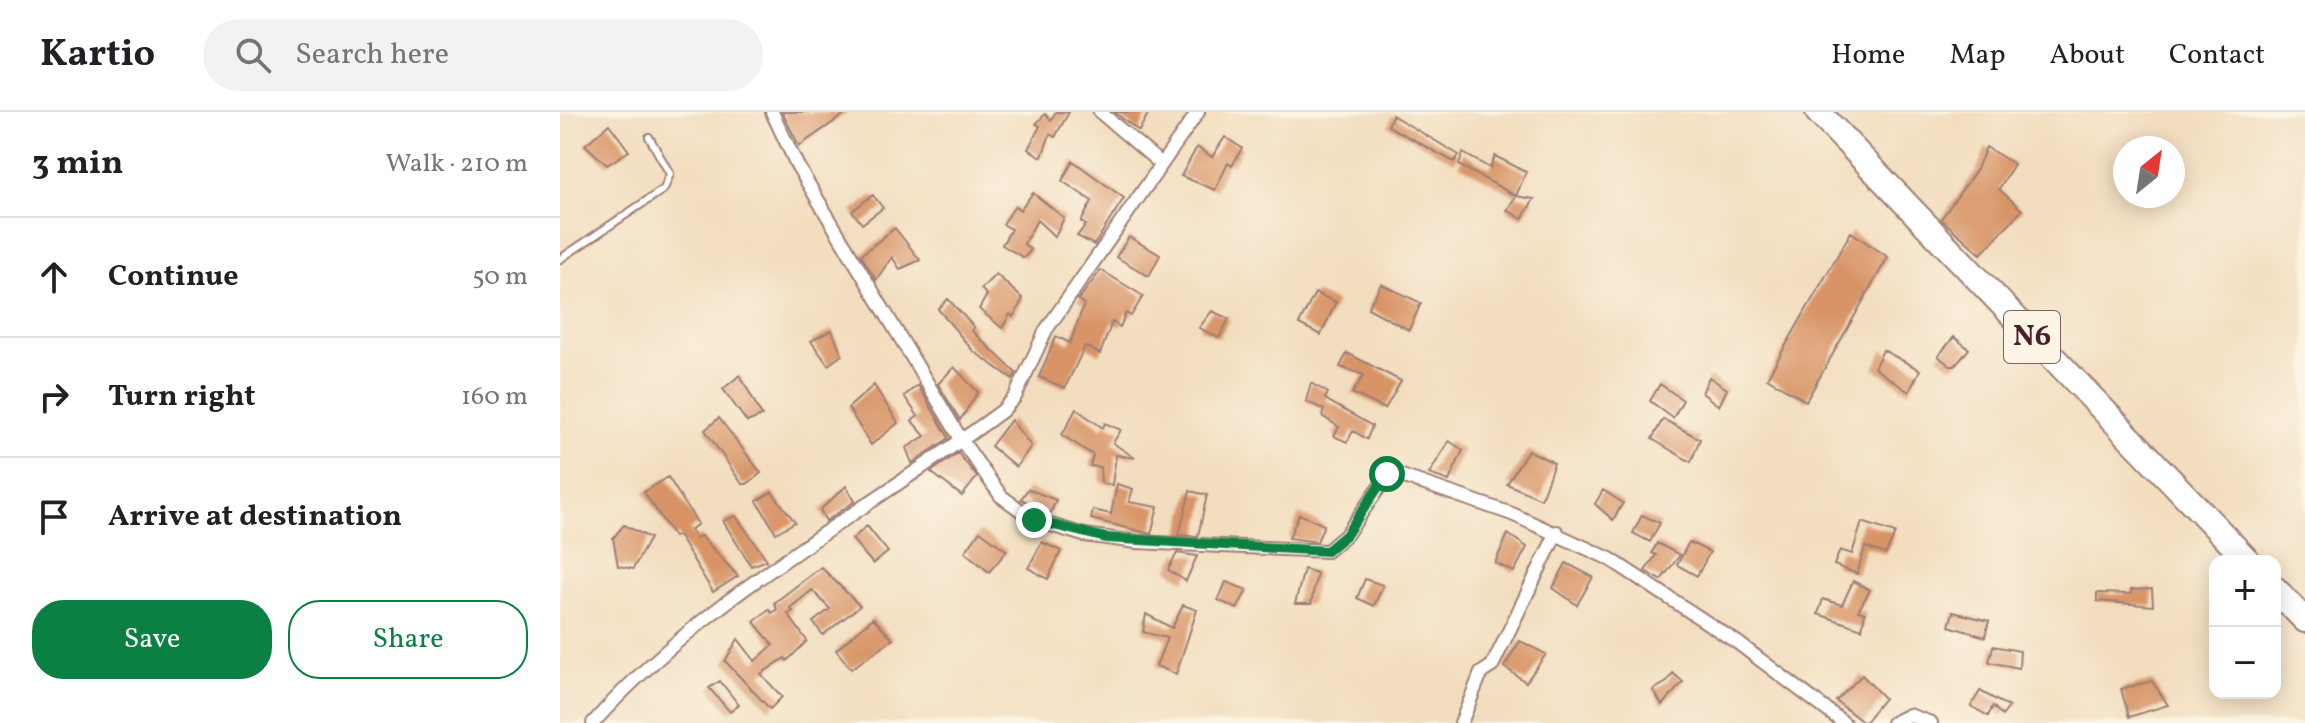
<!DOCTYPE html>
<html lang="en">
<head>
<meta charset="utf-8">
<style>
	:root { --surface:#fff; --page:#f2f2f2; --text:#202124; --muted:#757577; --line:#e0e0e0; --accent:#0b8043 }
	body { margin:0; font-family:Vollkorn,serif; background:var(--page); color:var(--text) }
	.controls { position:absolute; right:24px; bottom:24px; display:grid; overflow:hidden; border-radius:16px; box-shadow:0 4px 20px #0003 }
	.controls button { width:72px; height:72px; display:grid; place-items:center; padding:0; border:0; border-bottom:2px solid var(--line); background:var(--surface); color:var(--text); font:40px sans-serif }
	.compass { position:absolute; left:1553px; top:24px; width:72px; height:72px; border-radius:50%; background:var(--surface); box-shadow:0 4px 20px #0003; rotate:30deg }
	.stop { position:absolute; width:24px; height:24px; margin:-18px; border:6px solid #0b8043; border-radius:50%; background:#fff }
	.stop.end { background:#0b8043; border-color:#fff; box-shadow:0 2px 8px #0008 }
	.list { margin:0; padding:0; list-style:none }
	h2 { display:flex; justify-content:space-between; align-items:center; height:104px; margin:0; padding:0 32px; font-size:34px }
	h2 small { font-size:26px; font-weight:400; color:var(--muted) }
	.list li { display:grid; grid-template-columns:52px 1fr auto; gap:24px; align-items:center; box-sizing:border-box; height:120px; padding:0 32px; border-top:2px solid var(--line) }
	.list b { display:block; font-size:30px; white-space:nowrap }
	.list em { font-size:26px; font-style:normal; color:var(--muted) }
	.actions { display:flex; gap:16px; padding:24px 32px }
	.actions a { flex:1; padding:18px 0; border:2px solid var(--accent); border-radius:32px; text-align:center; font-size:28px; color:var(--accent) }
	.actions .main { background:var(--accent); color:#fff }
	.icon { flex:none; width:44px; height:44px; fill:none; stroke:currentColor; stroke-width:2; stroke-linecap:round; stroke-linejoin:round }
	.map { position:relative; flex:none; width:1745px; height:611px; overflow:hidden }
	header { display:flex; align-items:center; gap:48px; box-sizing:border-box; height:112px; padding:0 40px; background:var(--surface); border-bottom:2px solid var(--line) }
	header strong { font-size:38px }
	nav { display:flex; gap:44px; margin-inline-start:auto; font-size:28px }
	.search { width:560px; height:72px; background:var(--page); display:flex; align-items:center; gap:20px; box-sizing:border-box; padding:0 28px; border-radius:44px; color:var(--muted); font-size:30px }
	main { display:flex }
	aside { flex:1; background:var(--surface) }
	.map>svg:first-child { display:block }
	.building { fill:#d89466 }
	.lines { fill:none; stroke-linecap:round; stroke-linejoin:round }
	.lane-casing { stroke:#9e7e74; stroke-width:10 }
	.street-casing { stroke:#9e7e74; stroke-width:16 }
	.highway-casing { stroke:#9e7e74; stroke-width:28 }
	.lane { stroke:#fff; stroke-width:6 }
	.street { stroke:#fff; stroke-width:12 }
	.highway { stroke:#fff; stroke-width:24 }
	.route { stroke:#0b8043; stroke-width:10 }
	.labels { text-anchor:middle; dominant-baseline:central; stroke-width:7; stroke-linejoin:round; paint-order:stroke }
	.shield { fill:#fcf5e5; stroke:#7f5f63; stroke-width:2 }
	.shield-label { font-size:30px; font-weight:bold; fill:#4a1f2b }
</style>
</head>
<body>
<header>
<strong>Kartio</strong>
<div class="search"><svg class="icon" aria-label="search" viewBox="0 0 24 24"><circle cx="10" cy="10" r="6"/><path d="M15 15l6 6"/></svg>Search here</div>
<nav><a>Home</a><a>Map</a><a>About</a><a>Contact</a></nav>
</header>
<main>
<aside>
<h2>3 min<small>Walk · 210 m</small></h2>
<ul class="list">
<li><svg class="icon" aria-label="ahead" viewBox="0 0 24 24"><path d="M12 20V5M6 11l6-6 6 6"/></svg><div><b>Continue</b></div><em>50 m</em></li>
<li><svg class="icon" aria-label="right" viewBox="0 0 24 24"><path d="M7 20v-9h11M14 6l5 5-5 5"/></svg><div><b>Turn right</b></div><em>160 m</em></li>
<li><svg class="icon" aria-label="arrive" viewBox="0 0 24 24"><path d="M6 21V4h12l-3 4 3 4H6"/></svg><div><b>Arrive at destination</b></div></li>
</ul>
<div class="actions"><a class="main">Save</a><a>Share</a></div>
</aside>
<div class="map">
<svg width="1745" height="611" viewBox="0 0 1745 611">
	<rect width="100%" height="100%" fill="#fcf5e5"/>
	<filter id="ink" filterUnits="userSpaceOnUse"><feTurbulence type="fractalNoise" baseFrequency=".0125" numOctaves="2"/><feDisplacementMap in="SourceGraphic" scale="16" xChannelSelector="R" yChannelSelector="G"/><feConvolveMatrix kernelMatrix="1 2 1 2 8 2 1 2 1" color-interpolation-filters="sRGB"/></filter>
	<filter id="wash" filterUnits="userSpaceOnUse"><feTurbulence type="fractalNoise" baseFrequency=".006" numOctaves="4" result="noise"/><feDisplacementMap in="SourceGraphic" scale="32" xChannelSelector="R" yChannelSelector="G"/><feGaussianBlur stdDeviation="1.8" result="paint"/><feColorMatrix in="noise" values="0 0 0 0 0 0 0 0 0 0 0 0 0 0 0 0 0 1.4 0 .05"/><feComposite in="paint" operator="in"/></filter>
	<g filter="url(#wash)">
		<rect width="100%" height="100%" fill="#f2ddbe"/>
		<g id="blocks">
			<!-- building -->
			<path class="building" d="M222,0H288L239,34Z
				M496,0H509L495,25L490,22L482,45L468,37L480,14L476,12L485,2L491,8Z
				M554,0H589L579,19Z
				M832,3L899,43L894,50L828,14Z
				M49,12L69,39L47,53L25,33Z
				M665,25L682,36L672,54L668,51L655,78L621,64L637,35L652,45Z
				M1426,35L1454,52L1439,77L1462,98L1421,142L1381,107L1417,57Z
				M903,41L930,56L935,44L966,60L956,84L899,53Z
				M513,49L564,86L534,133L517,124L526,113L521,110L532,89L502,69Z
				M473,81L504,106L495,125L477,108L464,132L471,138L464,146L442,133L451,117L443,112L455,94L460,98Z
				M313,83L323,96L302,112L292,99Z
				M956,84L974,87L962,107L947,98Z
				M335,116L360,148L340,157L332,145L316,168L301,143Z
				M1291,120L1328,145L1246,289L1207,266Z
				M569,125L600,143L589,164L556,145Z
				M541,158L583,184L571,204L566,201L560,215L552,210L540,242L525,234L505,276L479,265L496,224L510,231L524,192L518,188Z
				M436,162L463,187L453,205L450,202L442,216L419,197L427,183L421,177Z
				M821,172L861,191L849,218L808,196Z
				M755,181L776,190L761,223L739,212Z
				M388,187L414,215L412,219L456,261L453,267L413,239L378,197Z
				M652,199L669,207L659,226L639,216Z
				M272,218L282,243L268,253L251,229Z
				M1394,225L1409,237L1395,254H1390L1378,244Z
				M1323,238L1360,258L1349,280L1314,256Z
				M787,241L841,269L825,297L792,281L804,263L780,255Z
				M394,255L418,280L400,308L378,272Z
				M180,263L202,304L187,310L163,277Z
				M1149,265L1167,277L1159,294L1142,281Z
				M751,271L768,281L765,287L812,314L807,327L793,319L787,330L774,324L779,315L762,304L764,298L746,289Z
				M1100,272L1123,288L1113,306L1090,289Z
				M314,273L338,311L311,333L288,296Z
				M358,273L389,326L352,351L346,336L365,324L352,309L358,304L344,284Z
				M516,297L543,316L545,311L561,318L553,331L575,346L556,343L552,373L541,371L540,355L530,354L533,343L502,323Z
				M159,306L201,361L187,372H182L145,318Z
				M1103,307L1140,327L1131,350L1092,327Z
				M451,308L471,334L456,355L431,334Z
				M889,329L903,338L889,369L869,362Z
				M968,338L994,351L981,387L947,372Z
				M398,341L417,365L402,384L371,360Z
				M108,365L138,412L130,418L136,426L141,424L178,464L153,480L118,423L114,425L84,380Z
				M557,372L573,377L569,390L598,395L591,422L531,407L533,398L551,402Z
				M286,374L295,389L266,409L260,398Z
				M468,377L496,388L490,402L461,387Z
				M1043,378L1063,391L1053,408L1035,392Z
				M630,379L647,383L638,424L619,423Z
				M212,380L235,410L216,421L197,389Z
				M739,402L764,413L757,430L729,426Z
				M1082,403L1100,411L1090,430L1073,421Z
				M176,404L207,448L191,454L163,409Z
				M1302,410L1335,421L1326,442L1305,435L1297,462L1274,453L1280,438L1292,442Z
				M64,413L90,426L73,457L58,454L53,426Z
				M307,414L328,440L313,452L292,427Z
				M420,419L447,439L429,460L405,440Z
				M948,422L967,435L954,460L935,451Z
				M482,430L501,439L488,467L468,456Z
				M1129,430L1150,440L1137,464L1117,453Z
				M1097,431L1120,443L1101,468L1085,459L1096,443L1092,441Z
				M617,441L637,444L626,469L608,458Z
				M1006,451L1033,465L1017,493L993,476Z
				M261,455L300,494L263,523L253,510L270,497L252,478L230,496L233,499L228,502L247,529L227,549L225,546L201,562L222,585L210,597L165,549L178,527L195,549L213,533L194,510L209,497L212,501L217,497L214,491Z
				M744,457L757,461L751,492H735Z
				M805,467L823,473L814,494L797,486Z
				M1293,469L1310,478L1298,499L1305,501L1302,517L1258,502L1263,487L1282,493Z
				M666,470L687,478L677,497L658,488Z
				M1592,477L1593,494L1537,489V481L1571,482V478Z
				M623,493L637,498L616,562L596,554L607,526L583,520L586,502L612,516Z
				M1393,500L1429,509L1425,525L1389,514Z
				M313,506L333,527L291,557L276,538Z
				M960,529L986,542L966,570L944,555Z
				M1433,534L1460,539L1459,556L1429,550Z
				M1113,561L1123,570L1102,593L1093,578L1107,570Z
				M1302,563L1324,586L1304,611L1276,589Z
				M160,569L179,593L170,600L149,576Z
				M1592,569L1608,593L1569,605L1561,577Z
				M1420,579L1449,595L1442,604L1433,594L1428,604L1411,594Z"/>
		</g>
	</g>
	<g filter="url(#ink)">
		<use href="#blocks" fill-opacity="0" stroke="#9e7e74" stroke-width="2"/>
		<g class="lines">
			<defs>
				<path id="lane" d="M0,147L104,77L110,62L89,25"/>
				<path id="street" d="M212,0L237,53L402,329L441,384L474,408L524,423L577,430L767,439L786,423L830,360L952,402L1050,447L1178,531L1284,611
					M540,0L601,52
					M33,611C147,483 306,400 442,299L455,285L486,218L638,0
					M901,611L921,561L932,554L997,420
					M1333,611L1349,603L1371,611"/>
				<path id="highway" d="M1258,0L1688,449
					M1715,477L1745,508"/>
			</defs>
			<!-- lane casing -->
			<use href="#lane" class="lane-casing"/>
			<!-- street casing -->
			<use href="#street" class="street-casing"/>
			<!-- highway casing -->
			<use href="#highway" class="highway-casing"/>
			<!-- lane -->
			<use href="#lane" class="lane"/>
			<!-- street -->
			<use href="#street" class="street"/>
			<!-- highway -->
			<use href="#highway" class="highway"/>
		</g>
	</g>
	<g class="lines" filter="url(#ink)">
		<!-- route -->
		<path class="route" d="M474,408L546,426L767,439L786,423L827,362"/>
	</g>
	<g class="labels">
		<!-- shield labels -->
		<rect class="shield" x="1444" y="199" width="56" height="52" rx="6"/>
		<g class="shield-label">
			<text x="1472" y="225">N6</text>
		</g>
	</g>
</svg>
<div class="controls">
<button>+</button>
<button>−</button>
</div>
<svg class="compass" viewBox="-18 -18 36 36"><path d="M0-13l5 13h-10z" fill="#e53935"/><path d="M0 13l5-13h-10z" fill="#757577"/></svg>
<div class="stop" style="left:827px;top:362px"></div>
<div class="stop end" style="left:474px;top:408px"></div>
</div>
</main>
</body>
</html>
